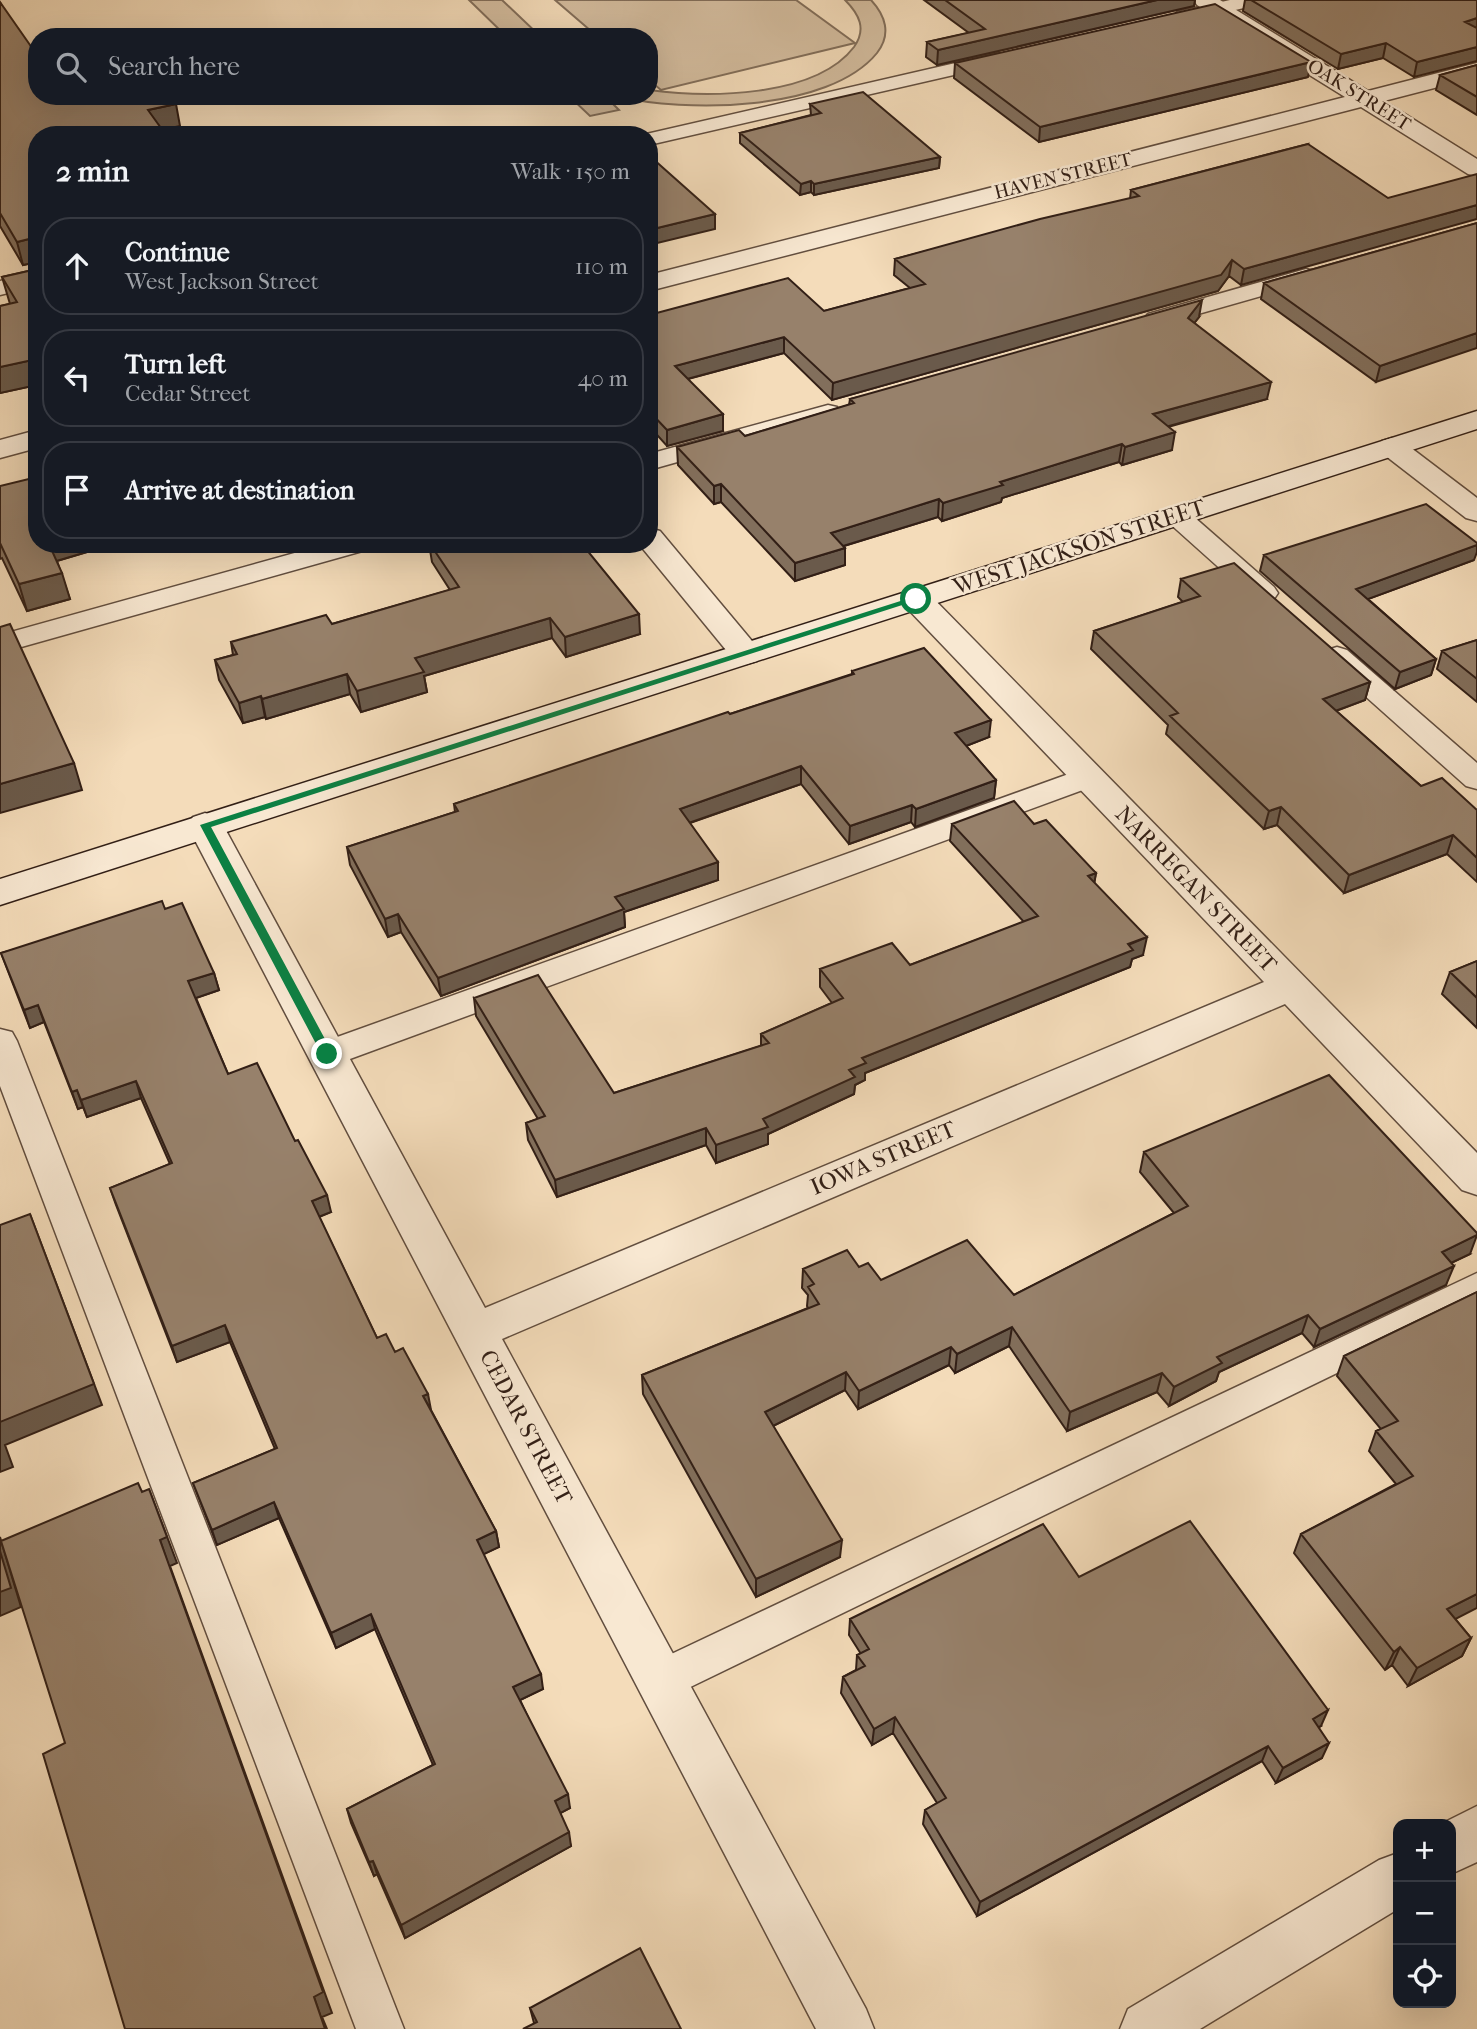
<!DOCTYPE html>
<html lang="en">
<head>
<meta charset="utf-8">
<style>
	:root { --surface:#171b24; --page:#242831; --text:#f1f3f6; --muted:#9ea1a6; --line:#363941 }
	body { margin:0; font-family:"IM FELL French Canon",serif; background:var(--page); color:var(--text) }
	.controls { position:absolute; right:21px; bottom:21px; display:grid; overflow:hidden; border-radius:14px; box-shadow:0 7px 28px #0002 }
	.controls button { width:63px; height:63px; display:grid; place-items:center; padding:0; border:0; border-bottom:2px solid var(--line); background:var(--surface); color:var(--text); font:35px sans-serif }
	.stop { position:absolute; width:21px; height:21px; margin:-16px; border:5px solid #0b8043; border-radius:50%; background:#fff }
	.stop.end { background:#0b8043; border-color:#fff; box-shadow:0 2px 7px #0008 }
	.list { margin:0; padding:0; list-style:none }
	h2 { display:flex; justify-content:space-between; align-items:center; height:91px; margin:0; padding:0 28px; font-size:30px }
	h2 small { font-size:23px; font-weight:400; color:var(--muted) }
	.list li { display:grid; grid-template-columns:46px 1fr auto; gap:21px; align-items:center; box-sizing:border-box; height:98px; margin:0 14px 14px; padding:0 14px; border:2px solid var(--line); border-radius:28px }
	.list b { display:block; font-size:26px; white-space:nowrap }
	.list p { margin:0; font-size:23px; white-space:nowrap; color:var(--muted) }
	.list em { font-size:23px; font-style:normal; color:var(--muted) }
	.icon { flex:none; width:38px; height:38px; fill:none; stroke:currentColor; stroke-width:2; stroke-linecap:round; stroke-linejoin:round }
	.map { position:relative; flex:none; width:1477px; height:2029px; overflow:hidden }
	.search { position:absolute; background:var(--surface); box-shadow:0 7px 28px #0002; left:28px; top:28px; width:630px; height:77px; display:flex; align-items:center; gap:18px; box-sizing:border-box; padding:0 24px; border-radius:28px; color:var(--muted); font-size:26px }
	.panel { position:absolute; background:var(--surface); box-shadow:0 7px 28px #0002; left:28px; top:126px; width:630px; height:427px; border-radius:28px }
	.map>svg:first-child { display:block }
	.green { fill:#d3bc9e; stroke:#826e5a; stroke-width:2 }
	.lines { fill:none; stroke-linecap:round; stroke-linejoin:round }
	.lane-casing { stroke:#624e3f; stroke-width:3 }
	.street-casing { stroke:#624e3f; stroke-width:3 }
	.secondary-casing { stroke:#321f16; stroke-width:3 }
	.lane { fill:#f8e8d2; fill-rule:evenodd }
	.street { fill:#f8e8d2; fill-rule:evenodd }
	.secondary { fill:#f8e8d2; fill-rule:evenodd }
	.wall { fill:#826f5c; stroke:#321f16; stroke-width:2 }
	.shaded-wall { fill:#6a5a4b; stroke:#321f16; stroke-width:2 }
	.building { fill:#97816b; stroke:#321f16; stroke-width:2 }
	.route { fill:#0b8043 }
	.labels { text-anchor:middle; dominant-baseline:central; stroke-width:5; stroke-linejoin:round; paint-order:stroke }
	.far-street-label { font-size:19px; fill:#321f16; stroke:#f8e8d2 }
	.street-label { font-size:23px; fill:#321f16; stroke:#f8e8d2 }
</style>
</head>
<body>
<div class="map">
<svg width="1477" height="2029" viewBox="0 0 1477 2029">
	<rect width="100%" height="100%" fill="#f4dcba"/>
	<filter id="stains"><feTurbulence type="fractalNoise" baseFrequency=".00286" numOctaves="4"/><feColorMatrix values="0 0 0 0 .2 0 0 0 0 .09 0 0 0 0 .02 0 0 0 .5 -.17"/></filter>
	<radialGradient id="worn" r=".72"><stop offset=".6" stop-color="#630" stop-opacity="0"/><stop offset="1" stop-color="#630" stop-opacity=".3"/></radialGradient>
	<!-- green -->
	<path class="green" d="M469,0H502L541,37H507Z
		M555,0H796L855,43L661,90L649,80V37H598Z
		M845,0H871C885,15 892,34 877,53C829,112 684,113 616,96H649V90C707,98 815,98 854,47C867,29 859,14 845,0Z
		M569,96H605L619,110L590,116Z"/>
	<g class="lines">
		<defs>
			<path id="lane" d="M1230,0H1263L1261,4L1184,22L1175,16L1177,12Z
				M999,53L1006,55L1009,59L1006,63L649,145V135H642Z
				M1306,269L1314,271L1317,276L1314,281L1156,326L1148,324L1144,319L1148,314Z
				M37,272V286L0,295V281Z
				M828,405L837,407L840,412L837,417L649,470V454Z
				M1177,508L1186,510L1274,587L1278,593L1274,599L1264,601L1254,599L1168,522L1164,516L1168,510Z
				M327,544H370L366,550L0,653V635Z
				M1337,647L1347,650L1477,763V789L1466,786L1327,662L1323,656L1327,650Z
				M1088,767L1099,770L1103,777L1099,784L339,1063L327,1067L315,1063L310,1054L315,1045Z
				M0,1029L12,1032L17,1041L404,2029H356L0,1086Z
				M1477,1273V1305L676,1694L661,1700L646,1694L640,1680L646,1666Z"/>
			<path id="street" d="M1194,0H1220L1368,91L1477,63V77L1384,101L1477,159V176L1468,174L1361,107L649,291V275L1345,97L1197,5Z
				M37,430V448L0,458V440Z
				M1392,438L1402,441L1477,498V521L1466,518L1382,453L1378,447L1382,441Z
				M649,528L660,531L757,647L762,654L757,661L746,664L735,661L639,544H649Z
				M916,590L927,592L1477,1153V1195L1462,1190L1285,1004L502,1339L866,2009L874,2029H816L187,825L193,817L205,813L217,817L223,825L485,1308L1264,982L905,606L900,599L905,592Z
				M1477,1806V1862L1451,1874V1824H1441Z
				M1398,1853V1909L1200,2029H1120L1128,2009L1379,1860Z"/>
			<path id="secondary" d="M1477,411V429L0,905V879Z"/>
		</defs>
		<!-- lane casing -->
		<use href="#lane" class="lane-casing"/>
		<!-- street casing -->
		<use href="#street" class="street-casing"/>
		<!-- secondary casing -->
		<use href="#secondary" class="secondary-casing"/>
		<!-- lane -->
		<use href="#lane" class="lane"/>
		<!-- street -->
		<use href="#street" class="street"/>
		<!-- secondary -->
		<use href="#secondary" class="secondary"/>
	</g>
	<!-- wall -->
	<path class="wall" d="M924,0H1195L1194,6L937,65L926,57L927,42L969,33Z
		M1245,0H1477L1414,77L1383,58L1338,69L1243,11Z
		M0,2L37,96L180,126L37,135V262L23,265L0,226Z
		M955,63L1308,77L1039,142L954,78Z
		M1477,65V115L1436,90L1440,75Z
		M810,104L940,157L939,168L814,195L811,192L800,195L740,143V133L811,115Z
		M1308,144L1241,285L1229,276L1218,291L832,400L784,353L688,379L723,431L667,446L649,426V315L824,311L910,288L894,275L895,259L1130,199L1131,190Z
		M1477,223L1376,382L1261,299L1264,283Z
		M37,269V385L0,393V306L10,304L2,277Z
		M1199,317L1194,323L1267,399L1168,427L1172,450L1122,465L1119,462L1002,498L1001,502L942,521L938,517L844,546L845,548V565L795,581L721,502L714,504L678,465L677,447L745,436L849,405L850,399Z
		M0,486L114,544L57,561L70,599L27,611L2,558L0,559Z
		M429,544H582L640,634L566,657L552,638L424,676L427,692L361,712L350,694L266,719L265,717L243,723L219,680L215,660L233,655L231,642L332,624L450,590L432,562Z
		M1264,555L1474,560L1368,599L1436,659L1431,675L1395,689L1260,571Z
		M1181,579L1370,682L1365,700L1336,711L1421,786L1477,810V882L1447,854L1344,893L1277,825L1264,829L1166,734L1168,725L1091,649L1094,631L1183,602L1178,597Z
		M1477,640V702L1437,669L1442,651Z
		M852,671L989,737L966,746L996,780L994,798L915,827L911,822L849,844L801,784L690,823L718,880L624,912L625,927L441,996L401,932L388,937L350,865L347,847L455,812L454,804L852,674Z
		M952,824H1034L1096,873L1094,883L1143,955L1132,959L1130,967L865,1073V1080L855,1085L854,1094L768,1134V1144L716,1163L706,1145L557,1197L528,1140L526,1123L538,1119L476,1016L474,998L614,1093L761,1046V1034L832,1003L820,987V969L910,965L1024,922L950,841Z
		M165,909L214,973L219,990L196,998L228,1074L331,1212L319,1217L377,1338L395,1352L431,1410L496,1531L499,1547L483,1554L543,1689L520,1700L570,1808L560,1813L571,1846L405,1938L377,1874L374,1876L351,1823L347,1809L433,1765L375,1629L336,1648L279,1518L217,1545L193,1483L275,1449L230,1342L177,1362L116,1205L110,1188L170,1164L141,1098L87,1117L83,1107L78,1109L44,1022L30,1028L1,953Z
		M1477,961V1028L1442,994L1450,972Z
		M1144,1152L1470,1254L1451,1263L1446,1285L1314,1347L1302,1333L1219,1372L1216,1381L1169,1406L1157,1392L1067,1431L1009,1346L955,1373L949,1365L858,1409L845,1390L773,1426L840,1557L756,1597L643,1394L642,1375L808,1308L807,1306L808,1295L802,1288L803,1269L859,1267L881,1280L1014,1295L1174,1213L1140,1172Z
		M1477,1292L1455,1619L1471,1638L1462,1656L1408,1686L1392,1665L1385,1670L1294,1553L1301,1534L1396,1484L1369,1451L1376,1431L1381,1429L1337,1376L1344,1356Z
		M1079,1577L1321,1726L1319,1727L1322,1758L1276,1783L1262,1761L977,1916L923,1824L925,1810L937,1803L893,1733L872,1745L841,1693L843,1677L856,1670L857,1655L861,1654L849,1635L850,1619Z
		M530,2008L681,2029L534,2023Z"/>
	<!-- shaded-wall -->
	<path class="shaded-wall" d="M1157,0H1195L1194,6L937,65L938,50Z
		M1477,18V32L1465,22Z
		M1386,43L1383,58L1338,69L1341,54Z
		M1477,47V61L1414,77L1417,62Z
		M1311,62L1308,77L1039,142L1040,127Z
		M176,104L180,126L152,132L148,110Z
		M940,157L939,168L814,195V184Z
		M811,181V192L800,195L801,184Z
		M1477,205V219L1241,285L1244,269Z
		M715,214V229L649,245V230Z
		M37,237V262L23,265L17,242Z
		M1232,260L1229,276L1218,291L832,400L833,383Z
		M1202,300L1199,317L1185,335L1188,318Z
		M1477,333V348L1376,382L1380,366Z
		M784,337V353L676,382L675,366Z
		M37,359V385L0,393V367Z
		M1271,382L1267,399L1151,431L1153,414Z
		M723,414V431L667,446V430Z
		M1175,432L1172,450L1122,465L1125,447Z
		M1122,444L1119,462L1002,498L1001,502L942,521L943,503L1000,482Z
		M721,484V502L714,504V486Z
		M939,499L938,517L830,550L831,533Z
		M48,544H114L53,562Z
		M1477,545V552L1474,560L1352,605L1356,589Z
		M845,548V565L795,581V563Z
		M62,573L70,599L27,611L19,584Z
		M639,614L640,634L566,657L565,637Z
		M550,618L552,638L424,676L427,692L361,712L357,691L415,658Z
		M1436,659L1431,675L1395,689L1400,672Z
		M347,674L350,694L266,719L262,699Z
		M1370,682L1365,700L1319,717L1323,699Z
		M261,696L265,717L243,723L239,703Z
		M991,720L989,737L953,751L955,733Z
		M74,763L82,790L0,813V784Z
		M801,766V784L680,826V809Z
		M996,780L994,798L915,827L916,809Z
		M912,805L911,822L849,844L850,826Z
		M1281,807L1277,825L1264,829L1269,811Z
		M1453,835L1447,854L1344,893L1349,875Z
		M718,862V880L624,912L625,927L441,996L438,978L615,897Z
		M1096,873L1093,891L1088,876Z
		M398,914L401,932L388,937L385,919Z
		M1147,937L1143,955L1132,959L1130,967L865,1073V1080L855,1085L854,1094L768,1134V1144L716,1163V1145L849,1070L862,1058Z
		M214,973L219,990L193,999L188,981Z
		M38,1005L44,1022L30,1028L24,1010Z
		M136,1081L141,1098L87,1117L81,1100Z
		M77,1090L83,1107L78,1109L72,1092Z
		M706,1128V1145L557,1197L555,1180Z
		M327,1195L331,1212L316,1218L312,1201Z
		M30,1214L102,1405L5,1445L13,1467L0,1472V1422Z
		M1477,1235L1470,1254L1434,1271L1442,1252Z
		M1454,1266L1446,1285L1314,1347L1320,1329Z
		M1308,1315L1302,1333L1219,1372L1216,1381L1169,1406L1174,1387L1217,1357Z
		M225,1325L230,1342L177,1362L172,1346Z
		M1012,1327L1009,1346L955,1373L957,1354Z
		M951,1347L949,1365L858,1409L859,1391Z
		M846,1372L845,1390L765,1430V1412Z
		M1162,1373L1157,1392L1067,1431L1070,1412Z
		M428,1394L431,1410L423,1396Z
		M149,1489L177,1563L170,1566L332,2013L322,2017L327,2029H325L314,1997L160,1540Z
		M274,1502L279,1518L217,1545L212,1530Z
		M496,1531L499,1547L480,1556L477,1540Z
		M0,1537L21,1607L0,1616Z
		M842,1540L840,1557L756,1597V1579Z
		M1477,1594V1608L1438,1628L1447,1609Z
		M371,1614L375,1629L336,1648L331,1633Z
		M1471,1638L1462,1656L1408,1686L1417,1668Z
		M1400,1647L1392,1665L1385,1670L1394,1652Z
		M541,1674L543,1689L516,1702L513,1687Z
		M1328,1710L1321,1726L1306,1734L1313,1719Z
		M895,1717L893,1733L872,1745L874,1729Z
		M1329,1743L1322,1758L1276,1783L1283,1768Z
		M1268,1746L1262,1761L977,1916L980,1902Z
		M568,1794L570,1808L557,1815L555,1801Z
		M569,1832L571,1846L405,1938L401,1925Z
		M373,1861L377,1874L374,1876L369,1862Z"/>
	<!-- building -->
	<path class="building" d="M945,0H1157L938,50L927,42L985,29Z
		M1251,0H1477V18L1465,22L1477,28V47L1417,62L1386,43L1341,54Z
		M0,2L37,55V96H170L176,104L148,110L166,135H37V237L17,242L0,213Z
		M1215,4L1311,62L1040,127L955,63Z
		M1477,65V97L1440,75Z
		M863,92L940,157L814,184L811,181L801,184L740,133L821,113L810,104Z
		M1308,144L1388,198L1477,174V205L1244,269L1232,260L1221,275L833,383L784,337L675,366L723,414L667,430L649,411V315L788,278L824,311L925,284L895,259L1040,219L1139,196L1131,190Z
		M652,158L715,214L649,230V159Z
		M1477,223V333L1380,366L1264,283Z
		M37,269V359L0,367V306L17,302L2,277Z
		M1202,300L1188,318L1271,382L1153,414L1175,432L1125,447L1122,444L1000,482L1003,485L943,503L939,499L831,533L845,548L795,563L721,484L714,486L677,447L739,430L745,436L854,403L850,399Z
		M37,477V544H49L62,573L19,584L0,543V486Z
		M1426,504L1477,543V545L1356,589L1436,659L1400,672L1264,555Z
		M430,544H582L639,614L565,637L550,618L415,658L424,672L357,691L347,674L262,699L261,696L239,703L215,660L237,654L231,642L326,615L332,624L459,587Z
		M1234,563L1370,682L1323,699L1421,786L1442,778L1477,810V858L1453,835L1349,875L1281,807L1269,811L1170,716L1178,713L1094,631L1200,596L1181,579Z
		M10,624L74,763L0,784V627Z
		M1477,640V679L1442,651Z
		M924,648L991,720L955,733L996,780L916,809L912,805L850,826L801,766L680,809L718,862L615,897L624,909L438,978L398,914L385,919L347,847L458,811L454,804L728,712L730,714L854,674L852,671Z
		M1014,801L1034,824L1046,820L1096,873L1088,876L1147,937L1128,944L1133,950L862,1058L866,1063L849,1070L855,1077L763,1119L768,1127L716,1145L706,1128L555,1180L526,1123L545,1116L474,998L538,975L614,1093L769,1043L761,1034L843,998L820,969L892,943L910,965L1038,916L952,824Z
		M162,901L165,909L182,903L214,973L188,981L228,1074L257,1063L295,1141L298,1140L327,1195L312,1201L377,1338L386,1334L395,1352L403,1348L428,1394L423,1396L496,1531L477,1540L541,1674L513,1687L568,1794L555,1801L569,1832L401,1925L373,1861L369,1862L347,1809L435,1764L371,1614L331,1633L274,1502L212,1530L193,1483L277,1448L225,1325L172,1346L110,1188L172,1163L136,1081L81,1100L77,1090L72,1092L38,1005L24,1010L1,953Z
		M1477,961V998L1450,972Z
		M1329,1075L1477,1233V1235L1442,1252L1454,1266L1320,1329L1308,1315L1217,1357L1222,1363L1174,1387L1162,1373L1070,1412L1012,1327L957,1354L951,1347L859,1391L846,1372L765,1412L842,1540L756,1579L642,1375L819,1304L808,1287L814,1284L803,1269L847,1250L859,1267L868,1263L881,1280L967,1240L1014,1295L1188,1206L1144,1152Z
		M30,1214L94,1384L0,1422V1225Z
		M1477,1292V1594L1447,1609L1471,1638L1417,1668L1400,1647L1394,1652L1301,1534L1413,1476L1376,1431L1398,1421L1344,1356Z
		M138,1483L142,1492L149,1489L167,1537L160,1540L323,1992L314,1997L325,2029H125L43,1754L65,1743L1,1541Z
		M1190,1521L1328,1710L1313,1719L1329,1743L1283,1768L1268,1746L980,1902L925,1810L946,1798L895,1717L874,1729L843,1677L865,1666L857,1655L869,1649L850,1619L1043,1524L1079,1577Z
		M0,1551L11,1588L0,1592Z
		M640,1948L681,2029H523L537,2022L530,2008Z"/>
	<!-- route -->
	<path class="route" d="M913,597L921,599L211,827L333,1054L331,1057H323L200,825Z"/>
	<g class="labels">
		<!-- far-street labels -->
		<g class="far-street-label">
			<text transform="translate(1359 95) rotate(32)">OAK STREET</text>
			<text transform="translate(1063 176) rotate(-14)">HAVEN STREET</text>
		</g>
		<!-- street labels -->
		<g class="street-label">
			<text transform="translate(1079 547) rotate(-18)">WEST JACKSON STREET</text>
			<text transform="translate(1196 889) rotate(46)">NARREGAN STREET</text>
			<text transform="translate(883 1158) rotate(-23)">IOWA STREET</text>
			<text transform="translate(526 1427) rotate(62)">CEDAR STREET</text>
		</g>
	</g>
	<rect width="100%" height="100%" filter="url(#stains)"/>
	<rect width="100%" height="100%" fill="url(#worn)"/>
</svg>
<div class="controls">
<button>+</button>
<button>−</button>
<button><svg class="icon" aria-label="locate" viewBox="0 0 24 24"><circle cx="12" cy="12" r="6"/><path d="M12 2v4M12 18v4M2 12h4M18 12h4"/></svg></button>
</div>
<div class="stop" style="left:916px;top:599px"></div>
<div class="stop end" style="left:327px;top:1054px"></div>
<div class="search"><svg class="icon" aria-label="search" viewBox="0 0 24 24"><circle cx="10" cy="10" r="6"/><path d="M15 15l6 6"/></svg>Search here</div>
<section class="panel">
<h2>2 min<small>Walk · 150 m</small></h2>
<ul class="list">
<li><svg class="icon" aria-label="ahead" viewBox="0 0 24 24"><path d="M12 20V5M6 11l6-6 6 6"/></svg><div><b>Continue</b><p>West Jackson Street</p></div><em>110 m</em></li>
<li><svg class="icon" aria-label="left" viewBox="0 0 24 24"><path d="M17 20v-9H6M10 6l-5 5 5 5"/></svg><div><b>Turn left</b><p>Cedar Street</p></div><em>40 m</em></li>
<li><svg class="icon" aria-label="arrive" viewBox="0 0 24 24"><path d="M6 21V4h12l-3 4 3 4H6"/></svg><div><b>Arrive at destination</b></div></li>
</ul>
</section>
</div>
</body>
</html>
